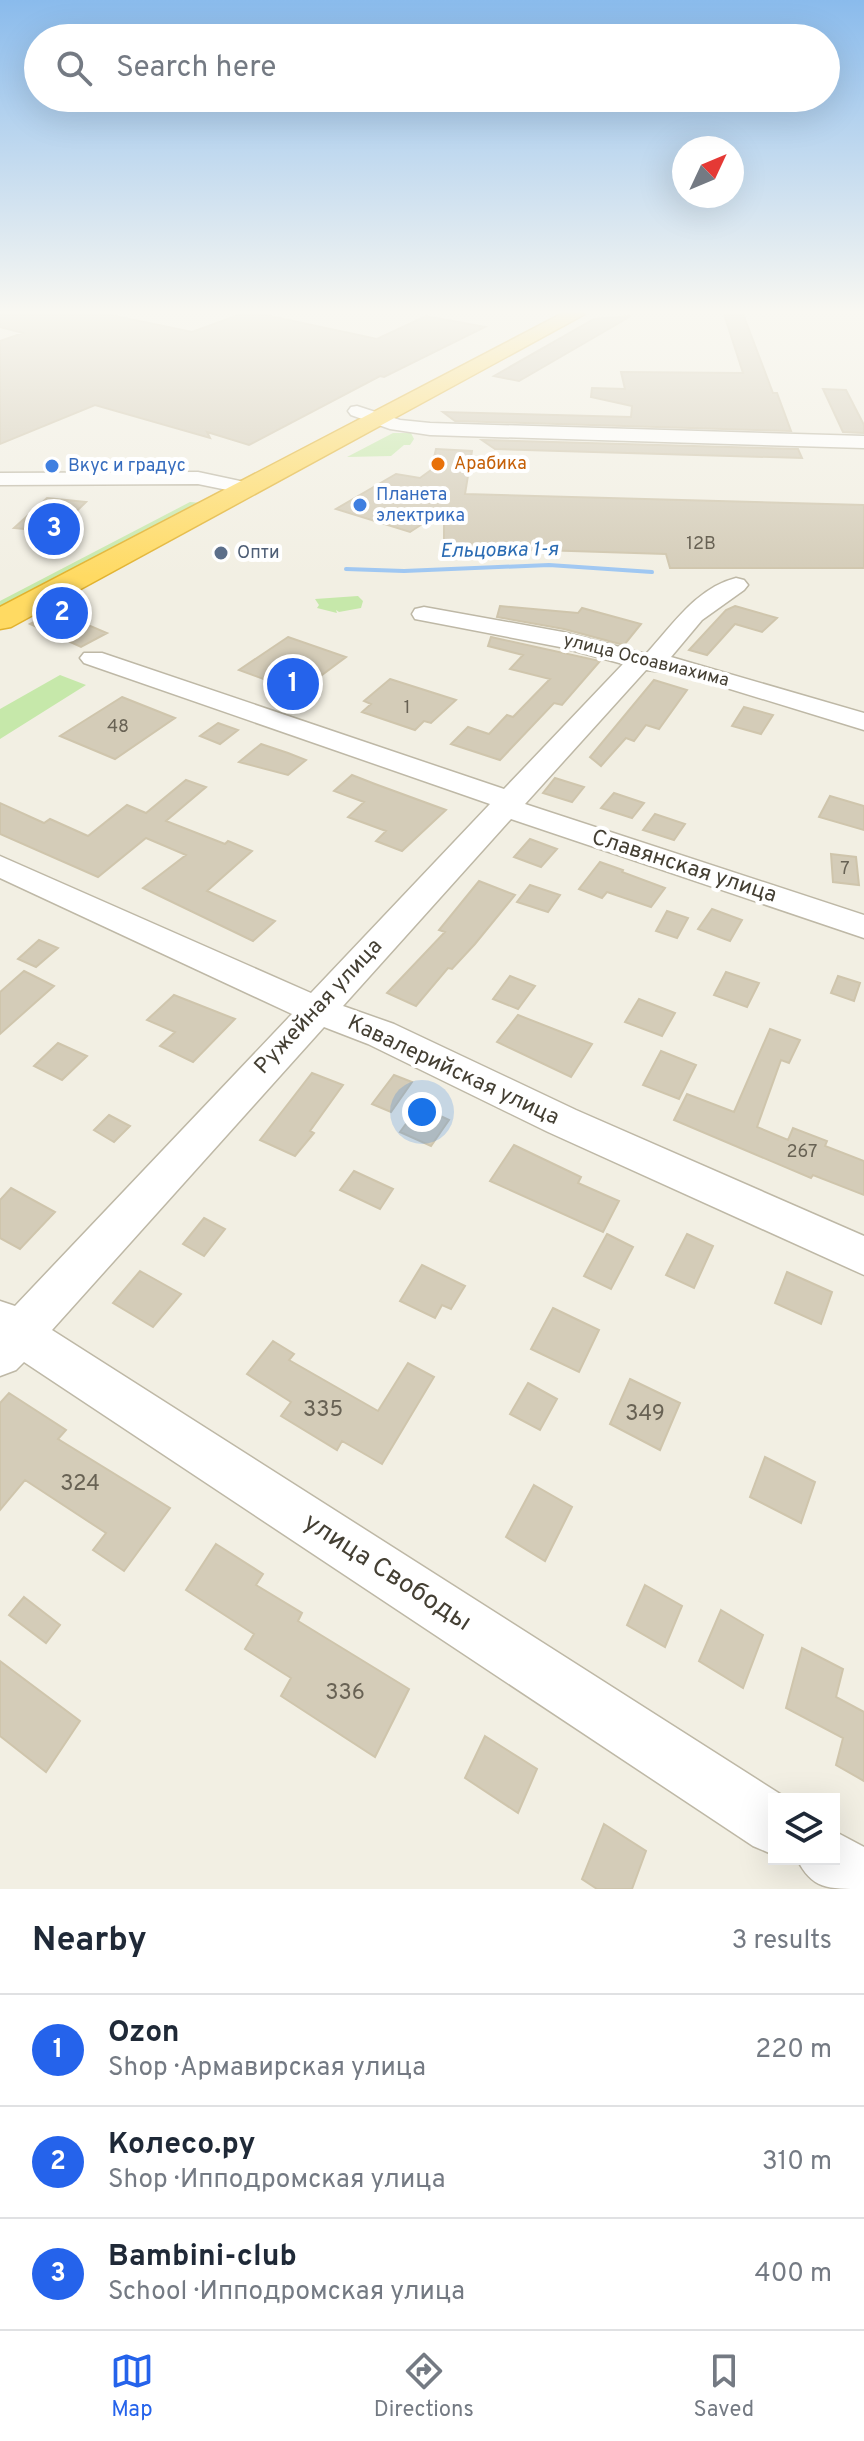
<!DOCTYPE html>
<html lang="en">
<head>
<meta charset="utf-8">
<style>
	:root { --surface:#fff; --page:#f2f2f3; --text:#1f2937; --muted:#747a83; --line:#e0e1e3; --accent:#2563eb }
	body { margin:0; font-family:Overpass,sans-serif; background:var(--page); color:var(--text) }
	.controls { position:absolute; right:24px; bottom:24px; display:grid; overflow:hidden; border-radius:0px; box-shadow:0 8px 32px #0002 }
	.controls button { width:72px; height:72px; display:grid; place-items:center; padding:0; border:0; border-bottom:2px solid var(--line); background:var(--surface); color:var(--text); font:40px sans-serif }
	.compass { position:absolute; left:672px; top:136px; width:72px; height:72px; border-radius:50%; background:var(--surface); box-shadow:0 8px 32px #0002; rotate:46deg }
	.you { position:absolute; left:422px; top:1112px; width:28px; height:28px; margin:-20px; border:6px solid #fff; border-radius:50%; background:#1a73e8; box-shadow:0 0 0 12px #1a73e833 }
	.badge { display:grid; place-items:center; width:52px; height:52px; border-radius:50%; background:var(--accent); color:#fff; font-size:26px; font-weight:700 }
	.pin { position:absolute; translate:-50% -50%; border:4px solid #fff; box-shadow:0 2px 8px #0006 }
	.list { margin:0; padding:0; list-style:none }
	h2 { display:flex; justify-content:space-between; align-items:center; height:104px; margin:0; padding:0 32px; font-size:34px }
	h2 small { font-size:26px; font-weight:400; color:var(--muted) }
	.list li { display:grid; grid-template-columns:52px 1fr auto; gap:24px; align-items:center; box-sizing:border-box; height:112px; padding:0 32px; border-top:2px solid var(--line) }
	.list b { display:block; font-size:30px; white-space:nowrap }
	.list p { margin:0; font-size:26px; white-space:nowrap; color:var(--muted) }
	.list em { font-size:26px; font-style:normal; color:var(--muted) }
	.icon { flex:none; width:44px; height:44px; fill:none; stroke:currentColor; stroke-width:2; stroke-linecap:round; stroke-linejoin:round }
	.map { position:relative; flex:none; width:864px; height:1889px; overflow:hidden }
	.search { position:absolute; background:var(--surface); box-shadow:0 8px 32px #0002; left:24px; right:24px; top:24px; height:88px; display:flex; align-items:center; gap:20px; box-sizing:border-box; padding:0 28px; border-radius:44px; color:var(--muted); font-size:30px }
	.sheet { height:440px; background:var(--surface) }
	nav { display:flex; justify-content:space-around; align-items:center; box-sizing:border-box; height:112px; border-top:2px solid var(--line); background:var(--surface); font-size:22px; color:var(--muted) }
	nav a { display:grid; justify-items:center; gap:4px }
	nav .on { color:var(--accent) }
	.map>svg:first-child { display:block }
	.green { fill:#c6e8aa }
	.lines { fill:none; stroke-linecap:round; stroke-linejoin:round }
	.stream { stroke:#9dc6f2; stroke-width:4 }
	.building { fill:#d4ccb8; stroke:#cfc5ac; stroke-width:2 }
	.minor-casing { stroke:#beb8a6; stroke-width:3 }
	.highway-casing { stroke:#e2b22e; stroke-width:3 }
	.minor { fill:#fff; fill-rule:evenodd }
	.highway { fill:#ffda62; fill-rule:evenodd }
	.food-dot { fill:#e8710a; stroke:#fff; stroke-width:3 }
	.shop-dot { fill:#3f7fe0; stroke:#fff; stroke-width:3 }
	.service-dot { fill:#5c6f8a; stroke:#fff; stroke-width:3 }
	.labels { text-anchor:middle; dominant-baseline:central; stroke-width:8; stroke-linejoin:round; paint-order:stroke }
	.far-food-label { font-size:18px; fill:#c56008; stroke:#fff; text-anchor:start }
	.far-shop-label { font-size:18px; fill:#366cbe; stroke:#fff; text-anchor:start }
	.number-label { font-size:18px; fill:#686254 }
	.far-service-label { font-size:18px; fill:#4e5e75; stroke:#fff; text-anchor:start }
	.far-street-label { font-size:18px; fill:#443f33; stroke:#fff }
	.far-water-label { font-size:20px; font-style:italic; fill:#2a6bb3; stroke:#fff }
	.street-label { font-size:22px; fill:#443f33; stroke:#fff }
	.near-number-label { font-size:22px; fill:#686254 }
	.near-street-label { font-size:26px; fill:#443f33; stroke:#fff }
</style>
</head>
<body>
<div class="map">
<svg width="864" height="1889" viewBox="0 0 864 1889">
	<rect width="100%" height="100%" fill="#f2efe3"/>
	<!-- green -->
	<path class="green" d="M393,433H411L414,439L410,445H404L391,456L347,457Z
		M190,502L202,503L0,613V601Z
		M358,596L363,601L361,608L339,612L336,610L337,613L317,608L319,605L315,599Z
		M60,675L86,685L0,739V709Z"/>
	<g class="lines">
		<!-- stream -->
		<path class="stream" d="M346,569L404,571L549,565L652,572"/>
	</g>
	<!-- building -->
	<path class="building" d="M0,314H106L192,332L241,314H261L377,339L426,316L485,327L384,377L380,376L249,445L207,432L210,438L95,405L0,444V341L23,333L0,327Z
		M724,314H743L773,393H777L791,431L455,421L443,412L631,417L632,406L591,397L592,388L625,389L621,372L743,373Z
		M631,316L519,381L494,376L594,319Z
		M823,389L846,390L864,425V433L843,432Z
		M482,440L798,449L802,458L495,449Z
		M436,449L472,451L465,494L864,505V568H670L666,554L444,547V510L410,532L336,509L396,474L420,478L431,470Z
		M47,498L86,502L55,532L14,528Z
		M500,606L578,613L582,608L641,624L624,645L564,629L497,617Z
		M735,606L777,618L762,632L735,624L707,655L689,650L726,610Z
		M55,611L107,633L81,647L30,624Z
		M288,637L346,657L299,692L239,670Z
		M491,637L600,661L562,705L554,703L500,760L451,744L468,727L489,734L507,715L513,717L550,679L510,669L523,655L488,646Z
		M390,679L456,700L431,723L424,721L415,730L362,712L371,704L364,701Z
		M654,680L687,690L659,729L646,725L634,741L626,738L601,766L590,757Z
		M122,697L175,718L115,759L60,736Z
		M744,707L773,715L761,734L732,726Z
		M218,723L238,730L220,744L200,736Z
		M261,744L288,753L306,760L288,775L239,762Z
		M352,775L375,784L446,810L402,851L376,841L386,831L348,817L364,802L334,791Z
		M555,778L584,787L572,802L543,793Z
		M186,780L206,787L166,821L225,844L228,841L252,851L207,891L275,921L253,941L143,888L186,855L146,838L98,877L0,834V803L44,823L50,819L88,836L127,805L146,813Z
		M614,793L644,803L632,818L601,808Z
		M830,796L864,806V830L819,817Z
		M655,814L685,824L674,840L643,830Z
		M530,839L557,849L541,867L514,857Z
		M831,854L856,857L859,885L833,882Z
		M600,862L623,870L622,872L665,888L651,907L607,892L602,898L579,889Z
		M479,881L515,895L475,944L452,969L448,968L416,1006L387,993L445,932L439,930Z
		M530,885L560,895L548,912L517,902Z
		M712,909L742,920L730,941L698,929Z
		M667,911L688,918L677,938L656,931Z
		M39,940L58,948L36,967L18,959Z
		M24,971L54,986L0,1034V992Z
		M726,972L759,983L747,1007L714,995Z
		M510,976L535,986L518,1009L493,999Z
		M838,976L860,983L854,1001L831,993Z
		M174,995L235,1019L193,1062L160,1046L175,1032L147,1020Z
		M639,999L675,1013L662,1036L625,1022Z
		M518,1015L592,1044L571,1077L497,1042Z
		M770,1029L800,1040L789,1063L781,1060L757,1127L788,1140L793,1128L827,1141L825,1146L864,1161V1195L813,1175L811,1178L674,1120L687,1094L734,1112Z
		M58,1043L87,1056L62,1080L34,1066Z
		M661,1051L696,1065L679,1099L643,1085Z
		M312,1073L343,1085L310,1131L314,1133L295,1156L260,1140Z
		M394,1075L412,1082L391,1112L372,1104Z
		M419,1106L449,1120L431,1146L400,1132Z
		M109,1115L130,1126L114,1142L94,1130Z
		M514,1145L581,1177L578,1183L619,1201L603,1232L490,1181Z
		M354,1171L393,1189L380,1209L340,1190Z
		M11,1188L55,1212L20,1249L0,1238V1200Z
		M204,1218L225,1229L204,1256L183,1244Z
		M607,1234L633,1247L611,1289L584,1276Z
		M687,1234L713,1246L694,1288L666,1275Z
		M422,1265L465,1286L451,1309L442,1305L435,1318L400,1301Z
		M140,1271L181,1294L153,1327L113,1303Z
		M787,1272L832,1292L821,1324L775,1303Z
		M553,1308L599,1330L579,1372L531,1349Z
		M273,1341L294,1354L289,1360L378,1411L408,1363L434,1377L382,1464L342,1441L337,1450L281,1416L291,1402L247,1374Z
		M630,1379L680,1403L660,1450L610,1424Z
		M528,1383L557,1399L540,1430L510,1414Z
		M9,1393L66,1430L58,1439L170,1508L124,1571L93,1550L106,1533L25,1480L0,1510V1403Z
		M765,1457L815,1482L801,1523L750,1497Z
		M534,1485L572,1507L545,1561L506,1537Z
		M216,1544L263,1574L256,1585L302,1613L298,1621L409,1689L375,1757L281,1696L291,1678L245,1649L254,1634L186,1590Z
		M645,1585L682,1606L665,1647L627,1625Z
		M24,1597L60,1625L46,1643L9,1615Z
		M721,1610L763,1635L743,1688L699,1661Z
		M802,1648L843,1669L836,1697L864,1712V1781L836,1765L843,1738L786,1708Z
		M0,1661L80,1721L46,1772L0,1736Z
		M485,1736L537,1769L518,1813L465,1778Z
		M604,1824L646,1851L632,1889H597L582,1879Z"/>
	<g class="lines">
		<defs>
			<path id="minor" d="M357,406L400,420L430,423L864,436V448L430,435L390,429L351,415L348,411L351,407Z
				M198,472L254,484L257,488L247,494L198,484L0,485V473Z
				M736,578L744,580L748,585L744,590L702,620L671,657L864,713V730L681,674L646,670L525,804L864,915V938L511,819L343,1006L394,1024L576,1110L864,1236V1275L548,1132L368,1044L324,1027L52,1330L788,1799H774V1855L753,1846L24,1362L16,1370L0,1376V1301L15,1306L292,1014L0,878V856L311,993L490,804L84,663L80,658L84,653H102L504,789L623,664L560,647L415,619L412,614L415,609L424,607L563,632L646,654C672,626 696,588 736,578Z
				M834,1831L864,1847V1889C827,1889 812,1889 797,1859H834Z"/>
			<path id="highway" d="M561,314H585L11,627L0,629V607Z"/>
		</defs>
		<!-- minor casing -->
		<use href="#minor" class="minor-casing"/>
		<!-- highway casing -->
		<use href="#highway" class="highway-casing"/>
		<!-- minor -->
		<use href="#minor" class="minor"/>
		<!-- highway -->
		<use href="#highway" class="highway"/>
	</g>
	<!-- sky -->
	<linearGradient id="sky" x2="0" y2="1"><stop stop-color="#8abbec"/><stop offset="0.54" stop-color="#f9f8f2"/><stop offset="1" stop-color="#f9f8f2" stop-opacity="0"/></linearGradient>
	<rect width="864" height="578" fill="url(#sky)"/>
	<!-- markers -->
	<circle class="food-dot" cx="438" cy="464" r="8"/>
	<g class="shop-dot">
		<circle cx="52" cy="466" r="8"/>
		<circle cx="360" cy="505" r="8"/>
	</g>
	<circle class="service-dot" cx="221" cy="553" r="8"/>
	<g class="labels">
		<!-- far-food labels -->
		<g class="far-food-label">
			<text x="454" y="464">Арабика</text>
		</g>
		<!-- far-shop labels -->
		<g class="far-shop-label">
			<text x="68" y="466">Вкус и градус</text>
			<text x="376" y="495">Планета<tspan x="376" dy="21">электрика</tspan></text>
		</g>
		<!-- number labels -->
		<g class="number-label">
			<text x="701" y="544">12В</text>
			<text x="407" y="708">1</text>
			<text x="118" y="727">48</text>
			<text x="845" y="869">7</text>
			<text x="802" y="1152">267</text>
		</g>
		<!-- far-service labels -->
		<g class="far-service-label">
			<text x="237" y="553">Опти</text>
		</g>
		<!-- far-street labels -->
		<g class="far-street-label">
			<text transform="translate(646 661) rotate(14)">улица Осоавиахима</text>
		</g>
		<!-- far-water labels -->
		<g class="far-water-label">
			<text transform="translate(499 551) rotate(-1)">Ельцовка 1-я</text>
		</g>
		<!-- street labels -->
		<g class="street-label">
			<text transform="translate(684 867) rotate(18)">Славянская улица</text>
			<text transform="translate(319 1007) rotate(-47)">Ружейная улица</text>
			<text transform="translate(453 1071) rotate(25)">Кавалерийская улица</text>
		</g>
		<!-- near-number labels -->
		<g class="near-number-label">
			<text x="323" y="1410">335</text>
			<text x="645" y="1414">349</text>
			<text x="80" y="1484">324</text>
			<text x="345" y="1693">336</text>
		</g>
		<!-- near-street labels -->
		<g class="near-street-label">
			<text transform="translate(387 1573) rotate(33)">улица Свободы</text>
		</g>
	</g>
</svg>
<div class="controls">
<button><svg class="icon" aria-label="layers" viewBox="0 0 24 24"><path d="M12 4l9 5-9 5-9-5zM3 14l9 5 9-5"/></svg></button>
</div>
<svg class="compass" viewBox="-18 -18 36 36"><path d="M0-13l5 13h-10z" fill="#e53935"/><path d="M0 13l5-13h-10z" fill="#747a83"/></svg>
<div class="you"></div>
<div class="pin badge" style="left:293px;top:684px">1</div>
<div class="pin badge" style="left:62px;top:613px">2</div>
<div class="pin badge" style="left:54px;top:529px">3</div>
<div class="search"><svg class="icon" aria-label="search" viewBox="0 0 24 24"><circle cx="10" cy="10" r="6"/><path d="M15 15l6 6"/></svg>Search here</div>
</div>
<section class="sheet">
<h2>Nearby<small>3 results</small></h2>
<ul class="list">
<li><span class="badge">1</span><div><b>Ozon</b><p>Shop · Армавирская улица</p></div><em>220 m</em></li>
<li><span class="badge">2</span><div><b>Колесо.ру</b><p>Shop · Ипподромская улица</p></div><em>310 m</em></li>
<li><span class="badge">3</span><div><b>Bambini-club</b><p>School · Ипподромская улица</p></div><em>400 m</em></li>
</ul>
</section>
<nav>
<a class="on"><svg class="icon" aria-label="map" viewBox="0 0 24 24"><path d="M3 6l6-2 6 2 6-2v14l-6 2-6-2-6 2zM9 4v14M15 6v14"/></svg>Map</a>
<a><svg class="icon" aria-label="directions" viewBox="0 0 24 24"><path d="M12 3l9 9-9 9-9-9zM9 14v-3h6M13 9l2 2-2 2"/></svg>Directions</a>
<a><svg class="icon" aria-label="saved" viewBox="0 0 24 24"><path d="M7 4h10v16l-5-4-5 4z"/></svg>Saved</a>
</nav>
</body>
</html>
